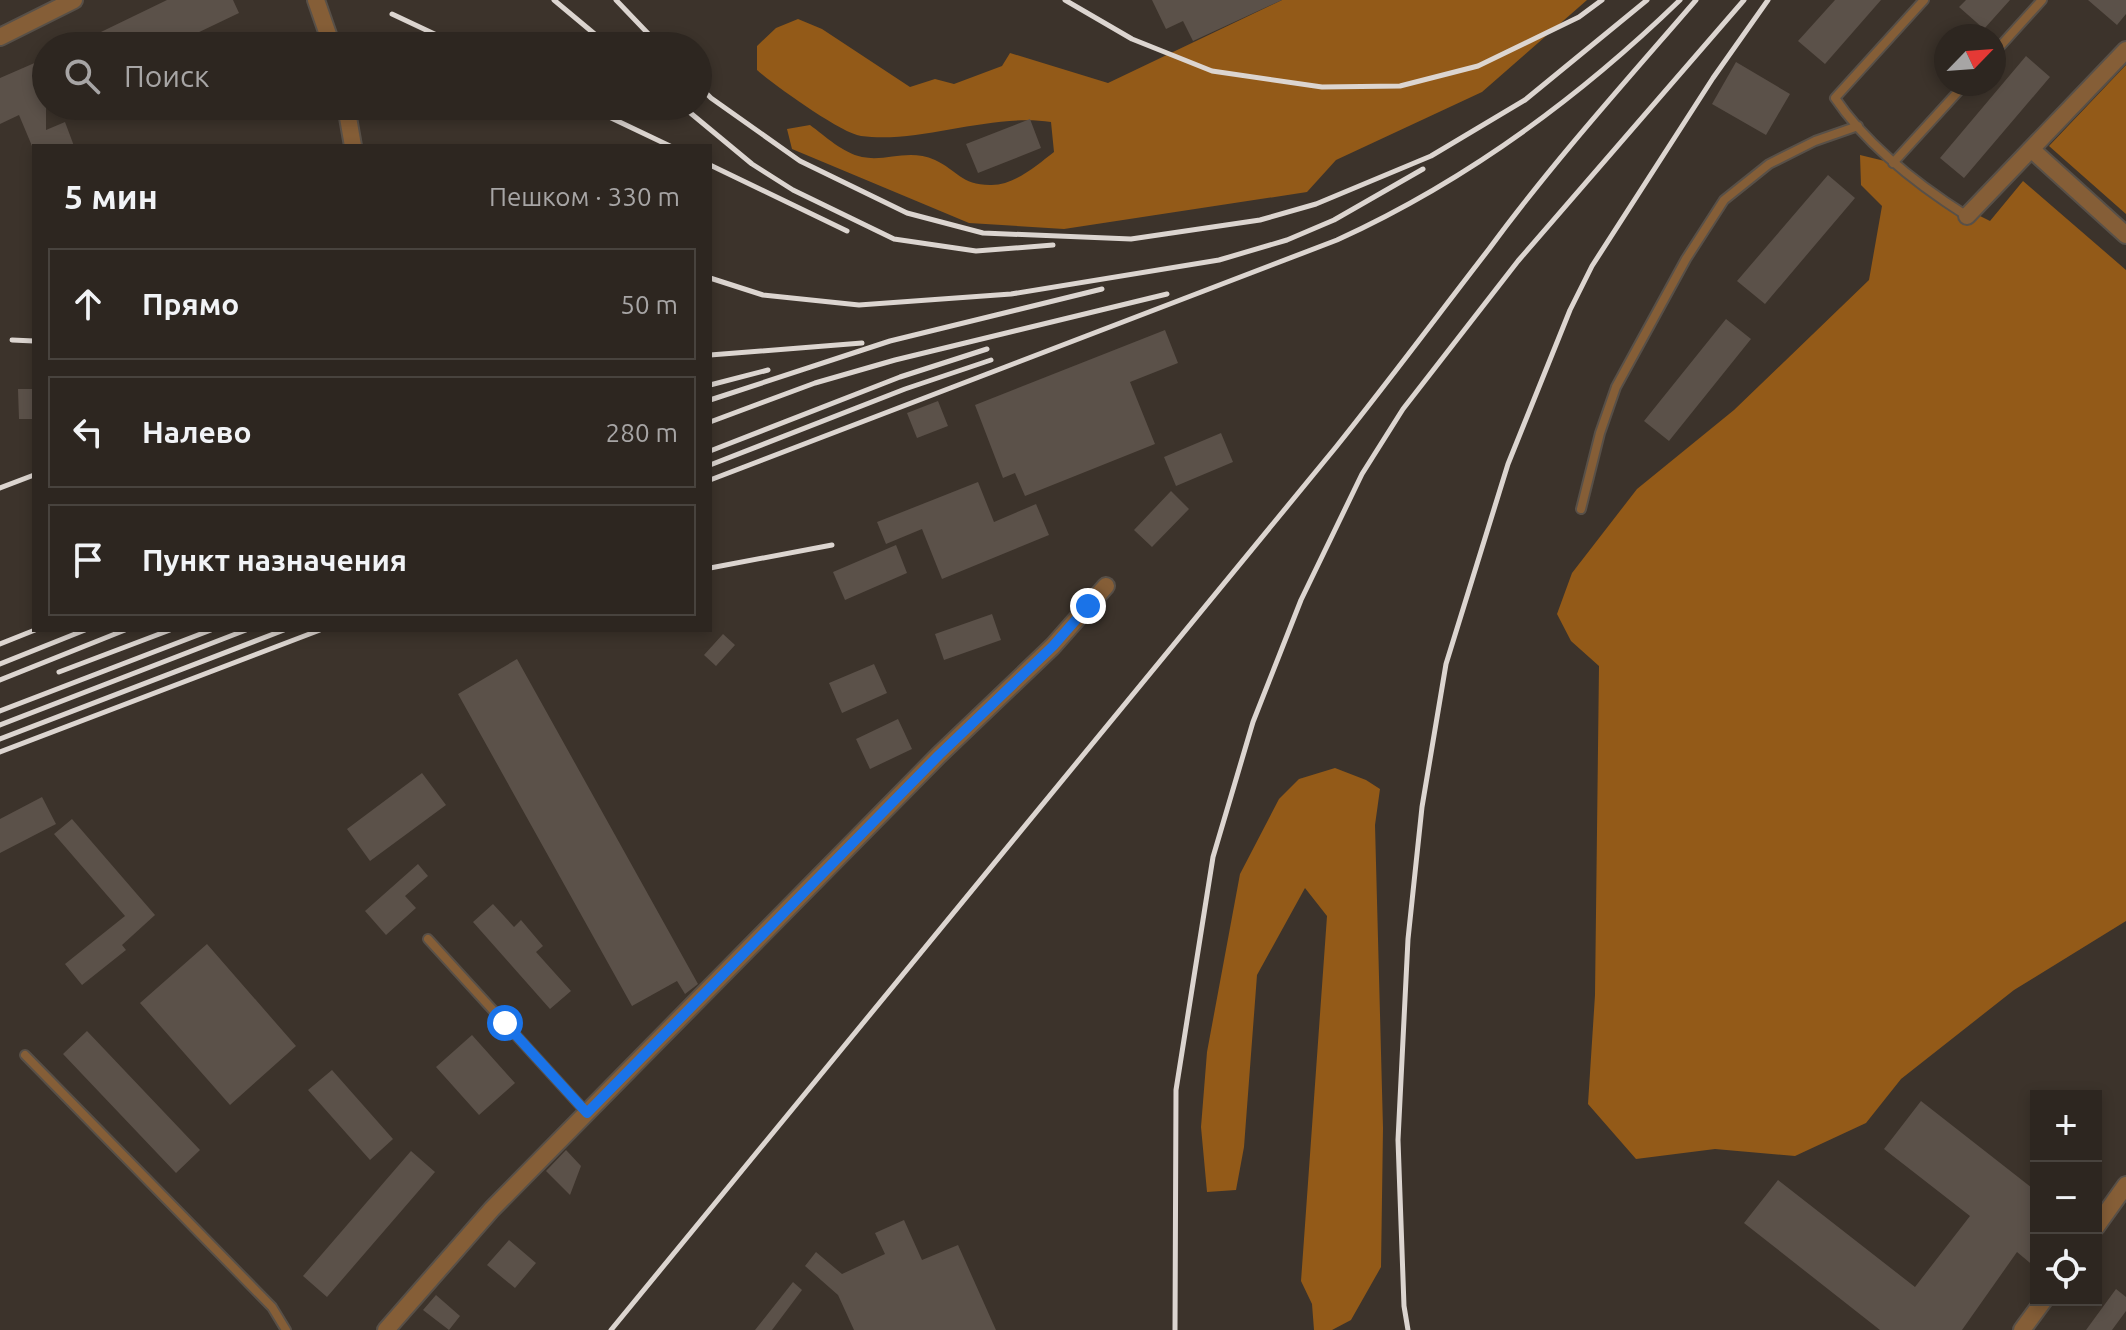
<!DOCTYPE html>
<html lang="ru">
<head>
<meta charset="utf-8">
<style>
	:root { --surface:#2d2620; --page:#39322d; --text:#f1f3f6; --muted:#a7a5a5; --line:#48433e }
	body { margin:0; font-family:Ubuntu,sans-serif; background:var(--page); color:var(--text) }
	.controls { position:absolute; right:24px; bottom:24px; display:grid; overflow:hidden; border-radius:0px; box-shadow:0 4px 12px #0003 }
	.controls button { width:72px; height:72px; display:grid; place-items:center; padding:0; border:0; border-bottom:2px solid var(--line); background:var(--surface); color:var(--text); font:40px sans-serif }
	.compass { position:absolute; left:1934px; top:24px; width:72px; height:72px; border-radius:50%; background:var(--surface); box-shadow:0 4px 12px #0003; rotate:65deg }
	.stop { position:absolute; width:24px; height:24px; margin:-18px; border:6px solid #1a73e8; border-radius:50%; background:#fff }
	.stop.end { background:#1a73e8; border-color:#fff; box-shadow:0 2px 8px #0008 }
	.list { margin:0; padding:0; list-style:none }
	h2 { display:flex; justify-content:space-between; align-items:center; height:104px; margin:0; padding:0 32px; font-size:34px }
	h2 small { font-size:26px; font-weight:400; color:var(--muted) }
	.list li { display:grid; grid-template-columns:52px 1fr auto; gap:24px; align-items:center; box-sizing:border-box; height:112px; margin:0 16px 16px; padding:0 16px; border:2px solid var(--line); border-radius:0px }
	.list b { display:block; font-size:30px; white-space:nowrap }
	.list em { font-size:26px; font-style:normal; color:var(--muted) }
	.icon { flex:none; width:44px; height:44px; fill:none; stroke:currentColor; stroke-width:2; stroke-linecap:round; stroke-linejoin:round }
	.map { position:relative; flex:none; width:2126px; height:1330px; overflow:hidden }
	.search { position:absolute; background:var(--surface); box-shadow:0 4px 12px #0003; left:32px; top:32px; width:680px; height:88px; display:flex; align-items:center; gap:20px; box-sizing:border-box; padding:0 28px; border-radius:44px; color:var(--muted); font-size:30px }
	.panel { position:absolute; background:var(--surface); box-shadow:0 4px 12px #0003; left:32px; top:144px; width:680px; height:488px; border-radius:0px }
	.map>svg:first-child { display:block }
	.forest { fill:#935a18 }
	.building { fill:#5b5149 }
	.lines { fill:none; stroke-linecap:round; stroke-linejoin:round }
	.lane-casing { stroke:#585048; stroke-width:12 }
	.street-casing { stroke:#585048; stroke-width:20 }
	.lane { stroke:#855e37; stroke-width:8 }
	.street { stroke:#855e37; stroke-width:16 }
	.rail { stroke:#dcd5d0; stroke-width:5 }
	.route { stroke:#1a73e8; stroke-width:10 }
</style>
</head>
<body>
<div class="map">
<svg width="2126" height="1330" viewBox="0 0 2126 1330">
	<rect width="100%" height="100%" fill="#3c332b"/>
	<!-- forest -->
	<path class="forest" d="M1282,0H1587L1482,92L1336,160L1307,192L1064,229L969,223L792,149L787,129L810,125C825,136 843,153 862,157C887,162 908,148 935,160C957,170 961,185 990,185C1014,186 1037,165 1054,152L1051,122C989,113 921,144 861,136C841,133 774,85 757,70V46L776,28L798,19L822,29L910,87L935,79L954,84L1002,66L1010,53L1108,83Z
		M2126,65V214L2049,146Z
		M1860,155L1893,163L1934,193L1990,221L2023,181L2126,270V921L2014,990L1901,1079L1866,1123L1795,1156L1715,1149L1636,1159L1588,1104L1595,995L1599,666L1571,641L1557,614L1572,573L1637,489L1734,410L1869,280L1882,206L1861,185Z
		M1335,768L1366,780L1380,789L1375,825L1383,1128L1381,1267L1351,1320L1332,1330H1314L1312,1304L1301,1281L1327,916L1305,888L1257,975L1244,1147L1236,1190L1207,1192L1201,1127L1207,1052L1240,874L1279,799L1299,779Z"/>
	<!-- building -->
	<path class="building" d="M167,0H233L239,13L170,46H72Z
		M1152,0H1282L1193,41L1183,21L1166,29Z
		M1835,0H1881L1825,64L1798,41Z
		M1966,0H2010L1984,29L1959,7Z
		M2088,0H2126V14L2117,25Z
		M2026,56L2050,77L1964,178L1940,158Z
		M46,58V130L65,122L74,146H32L19,115L0,124V78Z
		M1736,62L1790,94L1766,135L1712,104Z
		M1030,119L1041,148L978,173L966,144Z
		M1828,175L1855,198L1765,304L1737,281Z
		M1726,319L1751,339L1669,441L1644,421Z
		M1165,330L1178,363L1130,382L1155,444L1025,496L1015,473L1003,478L975,405Z
		M18,389H34V419H19Z
		M938,401L948,426L917,438L907,413Z
		M1221,433L1233,462L1176,486L1164,457Z
		M978,482L994,522L1036,504L1049,535L942,579L922,529L886,544L877,522Z
		M1171,491L1189,509L1152,547L1134,530Z
		M896,545L907,573L845,600L833,572Z
		M992,614L1001,640L944,660L935,634Z
		M723,634L735,645L716,666L704,655Z
		M517,659L698,984L685,994L677,981L632,1006L458,694Z
		M874,664L887,693L842,713L829,683Z
		M898,719L912,749L870,769L856,739Z
		M422,773L446,805L370,861L347,829Z
		M42,797L56,824L0,853V819Z
		M72,819L155,915L122,945L126,950L82,985L65,964L125,916L54,834Z
		M418,864L428,876L405,896L416,908L386,935L365,911Z
		M493,904L514,927L521,920L543,946L536,952L571,991L550,1009L473,922Z
		M207,944L296,1046L230,1105L140,1003Z
		M87,1031L200,1150L176,1173L63,1054Z
		M472,1035L515,1083L479,1115L436,1067Z
		M332,1070L393,1139L370,1160L308,1090Z
		M1921,1101L2036,1191V1268L2017,1252L1962,1330H1880L1744,1223L1778,1180L1915,1287L1970,1216L1884,1149Z
		M566,1150L581,1166L570,1195L546,1171Z
		M411,1151L435,1172L327,1297L303,1276Z
		M904,1220L922,1260L958,1245L996,1330H854L838,1295L805,1266L816,1252L842,1274L885,1254L875,1233Z
		M509,1240L536,1263L515,1288L487,1265Z
		M793,1282L802,1290L772,1330H755Z
		M2116,1289L2126,1297V1311L2112,1330H2086Z
		M436,1295L460,1316L449,1330L423,1310Z"/>
	<g class="lines">
		<defs>
			<path id="lane" d="M1924,0L1835,98C1868,147 1918,185 1967,216
				M1994,53L2042,0
				M1893,163L1965,84
				M1581,509L1600,433L1616,387L1686,259L1724,200L1769,164L1815,141L1858,126
				M428,939L586,1112
				M25,1055L272,1307L286,1330"/>
			<path id="street" d="M316,0L332,46
				M0,37L74,0
				M346,106L353,146
				M2031,149L2126,235
				M1967,216L2126,50
				M2096,1227L2126,1185
				M386,1330L492,1209L939,755L1053,646L1106,586
				M2022,1330L2044,1300"/>
		</defs>
		<!-- lane casing -->
		<use href="#lane" class="lane-casing"/>
		<!-- street casing -->
		<use href="#street" class="street-casing"/>
		<!-- lane -->
		<use href="#lane" class="lane"/>
		<!-- street -->
		<use href="#street" class="street"/>
		<!-- rail -->
		<path class="rail" d="M554,0L609,46
			M616,0L660,46
			M1065,0L1132,39L1212,71L1322,87L1400,86L1478,66L1579,17L1602,0
			M392,14L460,46
			M698,85L711,98L800,161L907,213L983,233L1131,239L1260,220L1316,204L1431,156L1525,100L1647,0
			M586,106L670,146
			M682,106L752,164L793,190L894,239L976,251L1053,245
			M710,165L847,231
			M710,278L763,295L859,305L1011,294L1219,260L1287,240L1334,220L1423,169
			M12,340L34,341
			M710,355L862,343
			M710,385L768,370
			M710,400L890,341L1102,289
			M710,422L815,383L895,360L1167,294
			M710,451L900,377L987,349
			M710,465L905,389L991,360
			M710,480L1337,240C1464,182 1580,97 1680,0
			M0,488L34,475
			M710,568L832,545
			M0,644L35,630
			M0,664L85,630
			M59,672L170,630
			M0,680L125,630
			M0,711L211,630
			M0,725L246,630
			M0,739L284,630
			M0,752L320,630
			M611,1330L1336,447C1388,382 1438,315 1489,249C1553,162 1626,81 1696,0
			M1175,1330L1176,1090L1213,857L1253,722L1301,600L1362,474L1403,409L1518,261L1744,0
			M1408,1330L1404,1306L1398,1140L1408,939L1422,807L1446,664L1508,464L1570,310L1592,266L1713,78L1768,0"/>
	</g>
	<g class="lines">
		<!-- route -->
		<path class="route" d="M505,1023L587,1113L939,755L1053,646L1088,606"/>
	</g>
</svg>
<div class="controls">
<button>+</button>
<button>−</button>
<button><svg class="icon" aria-label="locate" viewBox="0 0 24 24"><circle cx="12" cy="12" r="6"/><path d="M12 2v4M12 18v4M2 12h4M18 12h4"/></svg></button>
</div>
<svg class="compass" viewBox="-18 -18 36 36"><path d="M0-13l5 13h-10z" fill="#e53935"/><path d="M0 13l5-13h-10z" fill="#a7a5a5"/></svg>
<div class="stop" style="left:505px;top:1023px"></div>
<div class="stop end" style="left:1088px;top:606px"></div>
<div class="search"><svg class="icon" aria-label="search" viewBox="0 0 24 24"><circle cx="10" cy="10" r="6"/><path d="M15 15l6 6"/></svg>Поиск</div>
<section class="panel">
<h2>5 мин<small>Пешком · 330 m</small></h2>
<ul class="list">
<li><svg class="icon" aria-label="ahead" viewBox="0 0 24 24"><path d="M12 20V5M6 11l6-6 6 6"/></svg><div><b>Прямо</b></div><em>50 m</em></li>
<li><svg class="icon" aria-label="left" viewBox="0 0 24 24"><path d="M17 20v-9H6M10 6l-5 5 5 5"/></svg><div><b>Налево</b></div><em>280 m</em></li>
<li><svg class="icon" aria-label="arrive" viewBox="0 0 24 24"><path d="M6 21V4h12l-3 4 3 4H6"/></svg><div><b>Пункт назначения</b></div></li>
</ul>
</section>
</div>
</body>
</html>
